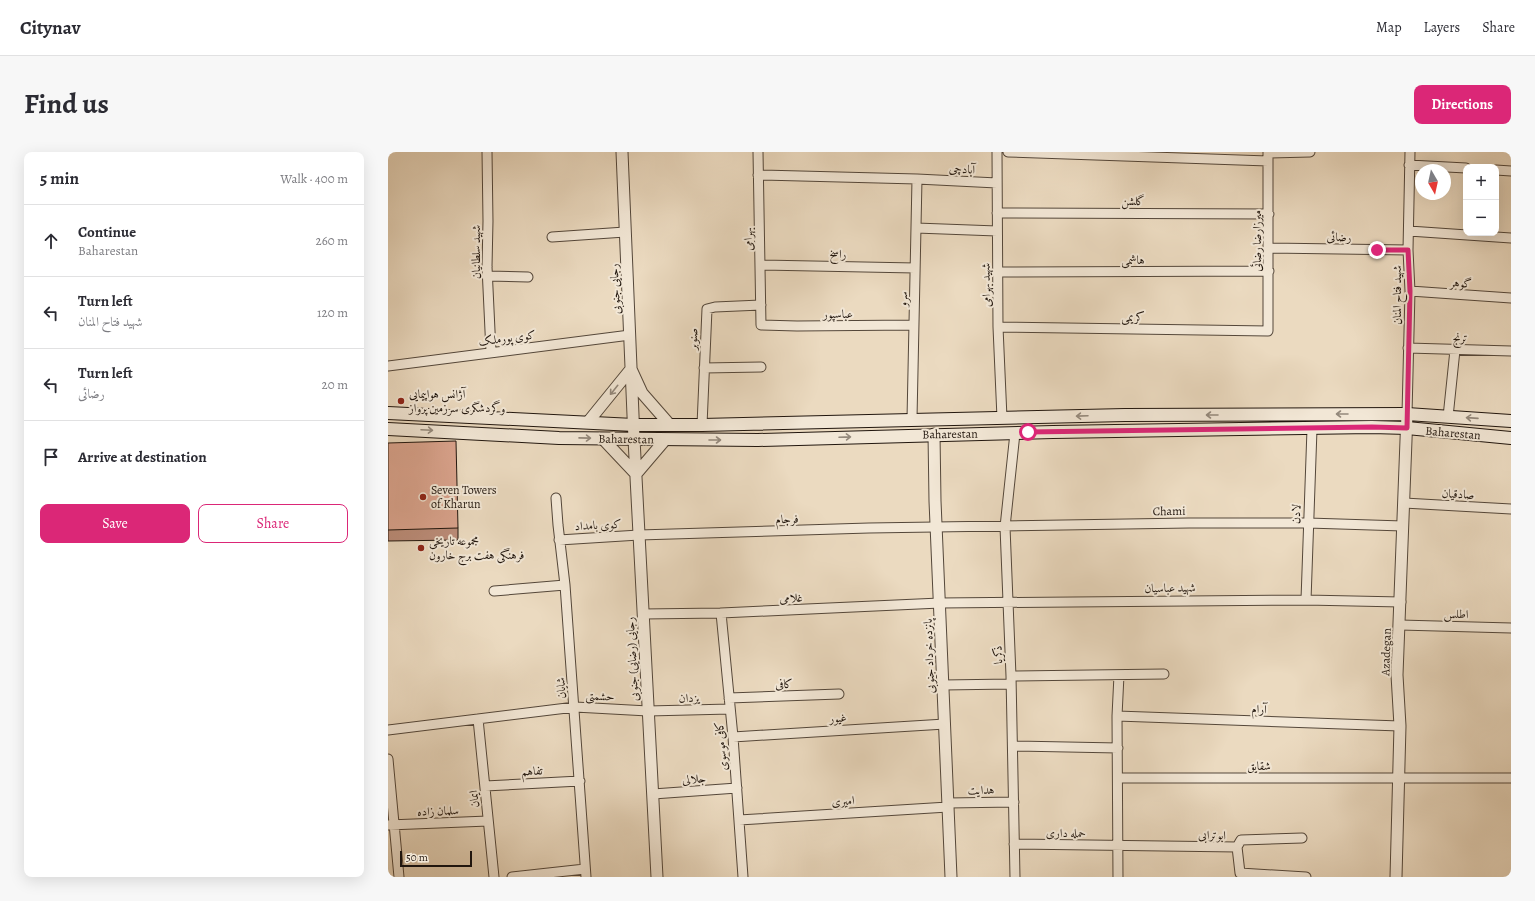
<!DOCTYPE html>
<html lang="en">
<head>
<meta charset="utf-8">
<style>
	:root { --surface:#fff; --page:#f7f7f7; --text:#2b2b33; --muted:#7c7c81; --line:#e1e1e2; --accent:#db2777 }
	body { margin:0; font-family:Alegreya,Amiri,serif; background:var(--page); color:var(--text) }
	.controls { position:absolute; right:12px; top:12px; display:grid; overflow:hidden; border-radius:8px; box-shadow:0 4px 16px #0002 }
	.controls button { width:36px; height:36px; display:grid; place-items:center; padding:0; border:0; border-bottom:1px solid var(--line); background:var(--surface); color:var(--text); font:20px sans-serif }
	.compass { position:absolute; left:1027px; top:12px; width:36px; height:36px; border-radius:50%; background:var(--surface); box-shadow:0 4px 16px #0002; rotate:171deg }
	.scale { position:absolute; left:12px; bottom:10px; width:72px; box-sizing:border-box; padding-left:4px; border:2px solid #21160e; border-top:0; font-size:11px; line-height:14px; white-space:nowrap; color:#21160e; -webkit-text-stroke:3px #f2e7d6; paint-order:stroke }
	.stop { position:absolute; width:12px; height:12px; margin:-9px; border:3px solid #db2777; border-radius:50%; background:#fff }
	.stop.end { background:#db2777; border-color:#fff; box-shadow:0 1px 4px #0008 }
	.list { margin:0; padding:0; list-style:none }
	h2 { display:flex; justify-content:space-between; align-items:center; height:52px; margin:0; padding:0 16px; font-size:17px }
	h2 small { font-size:13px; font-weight:400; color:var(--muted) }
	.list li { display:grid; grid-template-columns:26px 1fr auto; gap:12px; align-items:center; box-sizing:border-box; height:72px; padding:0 16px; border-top:1px solid var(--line) }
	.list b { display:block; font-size:15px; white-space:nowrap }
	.list p { margin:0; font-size:13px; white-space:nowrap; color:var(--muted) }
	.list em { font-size:13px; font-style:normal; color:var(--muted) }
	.actions { display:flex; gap:8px; padding:12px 16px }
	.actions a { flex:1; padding:9px 0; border:1px solid var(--accent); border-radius:8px; text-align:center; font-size:14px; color:var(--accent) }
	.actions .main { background:var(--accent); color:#fff }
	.icon { flex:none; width:22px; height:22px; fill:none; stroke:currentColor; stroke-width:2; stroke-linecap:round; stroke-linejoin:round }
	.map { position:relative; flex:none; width:1123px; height:725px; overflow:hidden; border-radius:8px }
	header { display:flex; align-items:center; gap:24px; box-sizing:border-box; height:56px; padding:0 20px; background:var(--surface); border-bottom:1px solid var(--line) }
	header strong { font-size:19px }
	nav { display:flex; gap:22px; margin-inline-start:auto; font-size:14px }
	.intro { display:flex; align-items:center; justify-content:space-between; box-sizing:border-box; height:96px; padding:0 24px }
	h1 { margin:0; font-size:28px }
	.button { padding:10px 18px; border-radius:8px; background:var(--accent); color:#fff; font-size:14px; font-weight:700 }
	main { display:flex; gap:24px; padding:0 24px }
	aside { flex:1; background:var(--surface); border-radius:8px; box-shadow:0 4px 16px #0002 }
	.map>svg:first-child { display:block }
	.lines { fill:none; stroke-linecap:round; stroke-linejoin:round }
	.minor-casing { stroke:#54473a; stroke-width:11 }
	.tertiary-casing { stroke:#54473a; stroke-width:13 }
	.secondary-casing { stroke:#21160e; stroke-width:14 }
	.minor { stroke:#f2e7d6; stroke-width:9 }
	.tertiary { stroke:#f2e7d6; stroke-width:11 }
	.secondary { stroke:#f2e7d6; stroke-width:12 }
	.wall { fill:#bc8d7a; stroke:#21160e }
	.building { fill:#dba48e; stroke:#21160e }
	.oneway { stroke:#94897c }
	.route { stroke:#db2777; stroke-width:5 }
	.poi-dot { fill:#8f2418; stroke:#f2e7d6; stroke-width:1.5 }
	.labels { text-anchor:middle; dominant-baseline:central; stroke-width:4; stroke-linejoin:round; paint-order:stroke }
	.street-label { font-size:12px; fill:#21160e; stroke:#f2e7d6 }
	.poi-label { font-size:12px; fill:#21160e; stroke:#f2e7d6; text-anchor:start }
</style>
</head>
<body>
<header>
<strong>Citynav</strong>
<nav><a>Map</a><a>Layers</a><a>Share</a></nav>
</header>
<div class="intro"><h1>Find us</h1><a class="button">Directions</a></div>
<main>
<aside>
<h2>5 min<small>Walk · 400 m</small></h2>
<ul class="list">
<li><svg class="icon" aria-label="ahead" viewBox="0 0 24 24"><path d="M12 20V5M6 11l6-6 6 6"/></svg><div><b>Continue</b><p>Baharestan</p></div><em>260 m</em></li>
<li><svg class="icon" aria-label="left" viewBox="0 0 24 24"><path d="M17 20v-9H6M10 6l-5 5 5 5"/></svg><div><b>Turn left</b><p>شهید فتاح المنان</p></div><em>120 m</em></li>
<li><svg class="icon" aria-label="left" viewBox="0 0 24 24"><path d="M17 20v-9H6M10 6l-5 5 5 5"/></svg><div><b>Turn left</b><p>رضائی</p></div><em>20 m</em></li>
<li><svg class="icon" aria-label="arrive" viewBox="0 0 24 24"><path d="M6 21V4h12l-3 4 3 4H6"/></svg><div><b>Arrive at destination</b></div></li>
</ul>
<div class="actions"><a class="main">Save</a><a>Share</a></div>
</aside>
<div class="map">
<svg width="1123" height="725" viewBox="0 0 1123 725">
	<rect width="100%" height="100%" fill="#ebdac0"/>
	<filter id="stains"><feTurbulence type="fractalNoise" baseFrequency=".005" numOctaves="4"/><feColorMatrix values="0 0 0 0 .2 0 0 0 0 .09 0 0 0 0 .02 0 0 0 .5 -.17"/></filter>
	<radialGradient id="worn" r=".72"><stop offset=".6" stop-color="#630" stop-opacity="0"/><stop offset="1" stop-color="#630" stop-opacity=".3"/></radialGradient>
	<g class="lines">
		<defs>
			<path id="minor" d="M99,0L100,69L99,115L103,200
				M370,0L373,173L409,174L526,173
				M609,0L610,175L614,266
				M620,0L880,9
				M880,1L922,0
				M1021,13L1078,16
				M1108,18L1123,19
				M370,23L529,27L609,31
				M609,61L881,62
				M528,76L609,79
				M1021,79L1123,86
				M164,85L237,80
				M881,96L1020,98
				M372,113L527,116
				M610,120L881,119
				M100,124L140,125
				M1022,139L1123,146
				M610,175L880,179V0
				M1020,196L1123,199
				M0,214L242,183
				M316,216L373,215
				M1019,262L1022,139L1020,98L1022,0
				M1060,265L1067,198
				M524,267L529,27
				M314,273L319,157L327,155L373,153
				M168,346L170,373L177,433L198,725
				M1016,351L1123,357
				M171,388L251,383L481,376L801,371H920L1015,374
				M106,439L177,433
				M918,448L924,277
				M333,461L345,585L355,725
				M255,462L333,461L552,451L918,448L1013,450
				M1012,473L1123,476
				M623,524L776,522
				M555,533L623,532
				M341,546L451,542
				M729,564L1012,574
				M90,567L106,725
				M0,578L187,555L260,559L342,557
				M345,585L557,572
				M625,594L730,596
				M0,607L11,725
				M730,626H1123
				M97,634L192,629
				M265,642L349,636
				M560,651L626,650
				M351,668L560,655
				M1,673L100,669
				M626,692L849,695L852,721L918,725
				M849,695L853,688L914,686
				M124,725L197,717
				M627,725L623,524L617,375L627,281
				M730,725L729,564L731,523"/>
			<path id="tertiary" d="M234,0L246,287L269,725
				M200,270L243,217L254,241L282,273
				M546,282L547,349L563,725
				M215,287L248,322L277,288
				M1008,725L1012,574L1009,523L1019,262"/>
			<path id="secondary" d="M0,261L246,273H314L737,263L1019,262L1123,269
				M0,277L171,286L370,288L665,280L984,275L1019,276L1123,286"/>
		</defs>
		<!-- minor casing -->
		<use href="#minor" class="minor-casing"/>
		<!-- tertiary casing -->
		<use href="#tertiary" class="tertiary-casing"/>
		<!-- secondary casing -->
		<use href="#secondary" class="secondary-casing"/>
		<!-- minor -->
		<use href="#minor" class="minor"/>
		<!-- tertiary -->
		<use href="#tertiary" class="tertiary"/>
		<!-- secondary -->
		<use href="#secondary" class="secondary"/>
	</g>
	<!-- wall -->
	<path class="wall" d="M0,291L70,376V388L0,389Z"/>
	<!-- building -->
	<path class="building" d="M68,289L70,376L0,378V291Z"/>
	<!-- one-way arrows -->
	<defs><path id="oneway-shaft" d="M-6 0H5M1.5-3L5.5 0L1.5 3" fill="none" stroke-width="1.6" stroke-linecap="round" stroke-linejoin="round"/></defs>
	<g class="oneway">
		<use href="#oneway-shaft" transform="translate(226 238) rotate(129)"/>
		<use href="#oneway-shaft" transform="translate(954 262) rotate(180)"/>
		<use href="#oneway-shaft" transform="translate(824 263) rotate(180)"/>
		<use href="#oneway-shaft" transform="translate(694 264) rotate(178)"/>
		<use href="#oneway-shaft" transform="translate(1084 266) rotate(-176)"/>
		<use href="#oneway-shaft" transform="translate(39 278) rotate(3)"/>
		<use href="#oneway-shaft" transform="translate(457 285) rotate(-2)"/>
		<use href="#oneway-shaft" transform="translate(197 286) rotate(1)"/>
		<use href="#oneway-shaft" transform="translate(327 288)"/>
	</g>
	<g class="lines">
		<!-- route -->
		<path class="route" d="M640,280L984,275L1019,276L1022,139L1020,98H989"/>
	</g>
	<!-- markers -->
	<g class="poi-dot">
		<circle cx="13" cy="249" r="4"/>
		<circle cx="35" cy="345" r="4"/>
		<circle cx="33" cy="396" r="4"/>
	</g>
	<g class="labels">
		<!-- street labels -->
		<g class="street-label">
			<text transform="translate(574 17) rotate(3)">آبادچی</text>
			<text x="745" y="49">گلشن</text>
			<text transform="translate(951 85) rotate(1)">رضائی</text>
			<text transform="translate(360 87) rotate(-91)">بهرامی</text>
			<text transform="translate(869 89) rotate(-90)">میرزارضا رضائی</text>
			<text transform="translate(88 100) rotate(-90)">شهید سلطانیان</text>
			<text transform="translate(450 102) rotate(1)">راسخ</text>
			<text x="745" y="108">هاشمی</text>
			<text transform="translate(1073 131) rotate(4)">گوهر</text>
			<text transform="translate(598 133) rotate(-91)">شهید بهرامی</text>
			<text transform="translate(227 137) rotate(-93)">رجایی جنوبی</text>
			<text transform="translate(1009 143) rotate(-90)">شهید فتاح المنان</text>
			<text transform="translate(515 147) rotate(-89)">سرو</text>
			<text x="450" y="162">عباسپور</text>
			<text transform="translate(745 165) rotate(1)">کریمی</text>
			<text transform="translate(119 186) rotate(-7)">کوی پورملک</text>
			<text transform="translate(1072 186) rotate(1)">ترنج</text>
			<text transform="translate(305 187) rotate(-88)">صنوبر</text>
			<text transform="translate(1065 281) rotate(5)">Baharestan</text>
			<text transform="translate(562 282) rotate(-1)">Baharestan</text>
			<text transform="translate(238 287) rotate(1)">Baharestan</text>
			<text transform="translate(1070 342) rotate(3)">صادقیان</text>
			<text transform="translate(781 359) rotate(-1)">Chami</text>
			<text transform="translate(908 362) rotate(-88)">لادن</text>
			<text transform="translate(399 367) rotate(-2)">فرجام</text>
			<text transform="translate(210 373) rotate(-3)">کوی بامداد</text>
			<text transform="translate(782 436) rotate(-1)">شهید عباسیان</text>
			<text transform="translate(403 446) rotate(-3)">غلامی</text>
			<text transform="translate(1068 462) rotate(1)">اطلس</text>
			<text transform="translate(998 500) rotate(-88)">Azadegan</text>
			<text transform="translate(610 503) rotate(-92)">ذکریا</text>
			<text transform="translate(541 504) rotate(-92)">پانزده خرداد جنوبی</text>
			<text transform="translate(244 507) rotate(-93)">رجایی (رضایی) جنوبی</text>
			<text transform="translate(396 532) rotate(-2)">کافی</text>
			<text transform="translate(173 536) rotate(-94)">شایان</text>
			<text transform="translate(212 544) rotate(3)">حشمتی</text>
			<text transform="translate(301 546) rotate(-1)">یزدان</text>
			<text transform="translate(871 557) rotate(2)">آرام</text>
			<text transform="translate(450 566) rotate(-3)">غیور</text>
			<text transform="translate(333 594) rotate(-95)">کافی موسوی</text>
			<text x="871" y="614">شقایق</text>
			<text transform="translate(144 619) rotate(-3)">تفاهم</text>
			<text transform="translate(306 627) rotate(-4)">جلالی</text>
			<text transform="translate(593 638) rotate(-1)">هدایت</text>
			<text transform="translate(86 647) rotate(-96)">ایمان</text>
			<text transform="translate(455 649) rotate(-4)">امیری</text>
			<text transform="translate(50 659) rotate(-2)">سلمان زاده</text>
			<text transform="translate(678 681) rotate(1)">حمله داری</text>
			<text transform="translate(824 683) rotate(1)">ابوترابی</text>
		</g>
		<!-- poi labels -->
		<g class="poi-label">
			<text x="21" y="242">آژانس هواپیمایی<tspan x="21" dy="14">و‌گردشگری سرزمین پرواز</tspan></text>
			<text x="43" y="338">Seven Towers<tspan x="43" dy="14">of Kharun</tspan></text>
			<text x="41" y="389">مجموعه تاریخی<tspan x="41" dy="14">فرهنگی هفت برج خارون</tspan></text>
		</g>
	</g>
	<rect width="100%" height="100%" filter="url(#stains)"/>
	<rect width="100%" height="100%" fill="url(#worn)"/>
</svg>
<div class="controls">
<button>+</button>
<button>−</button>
</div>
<svg class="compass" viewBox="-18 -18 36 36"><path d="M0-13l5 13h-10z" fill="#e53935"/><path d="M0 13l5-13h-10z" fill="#7c7c81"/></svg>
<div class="scale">50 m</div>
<div class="stop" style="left:640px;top:280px"></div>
<div class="stop end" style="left:989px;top:98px"></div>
</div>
</main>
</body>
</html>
